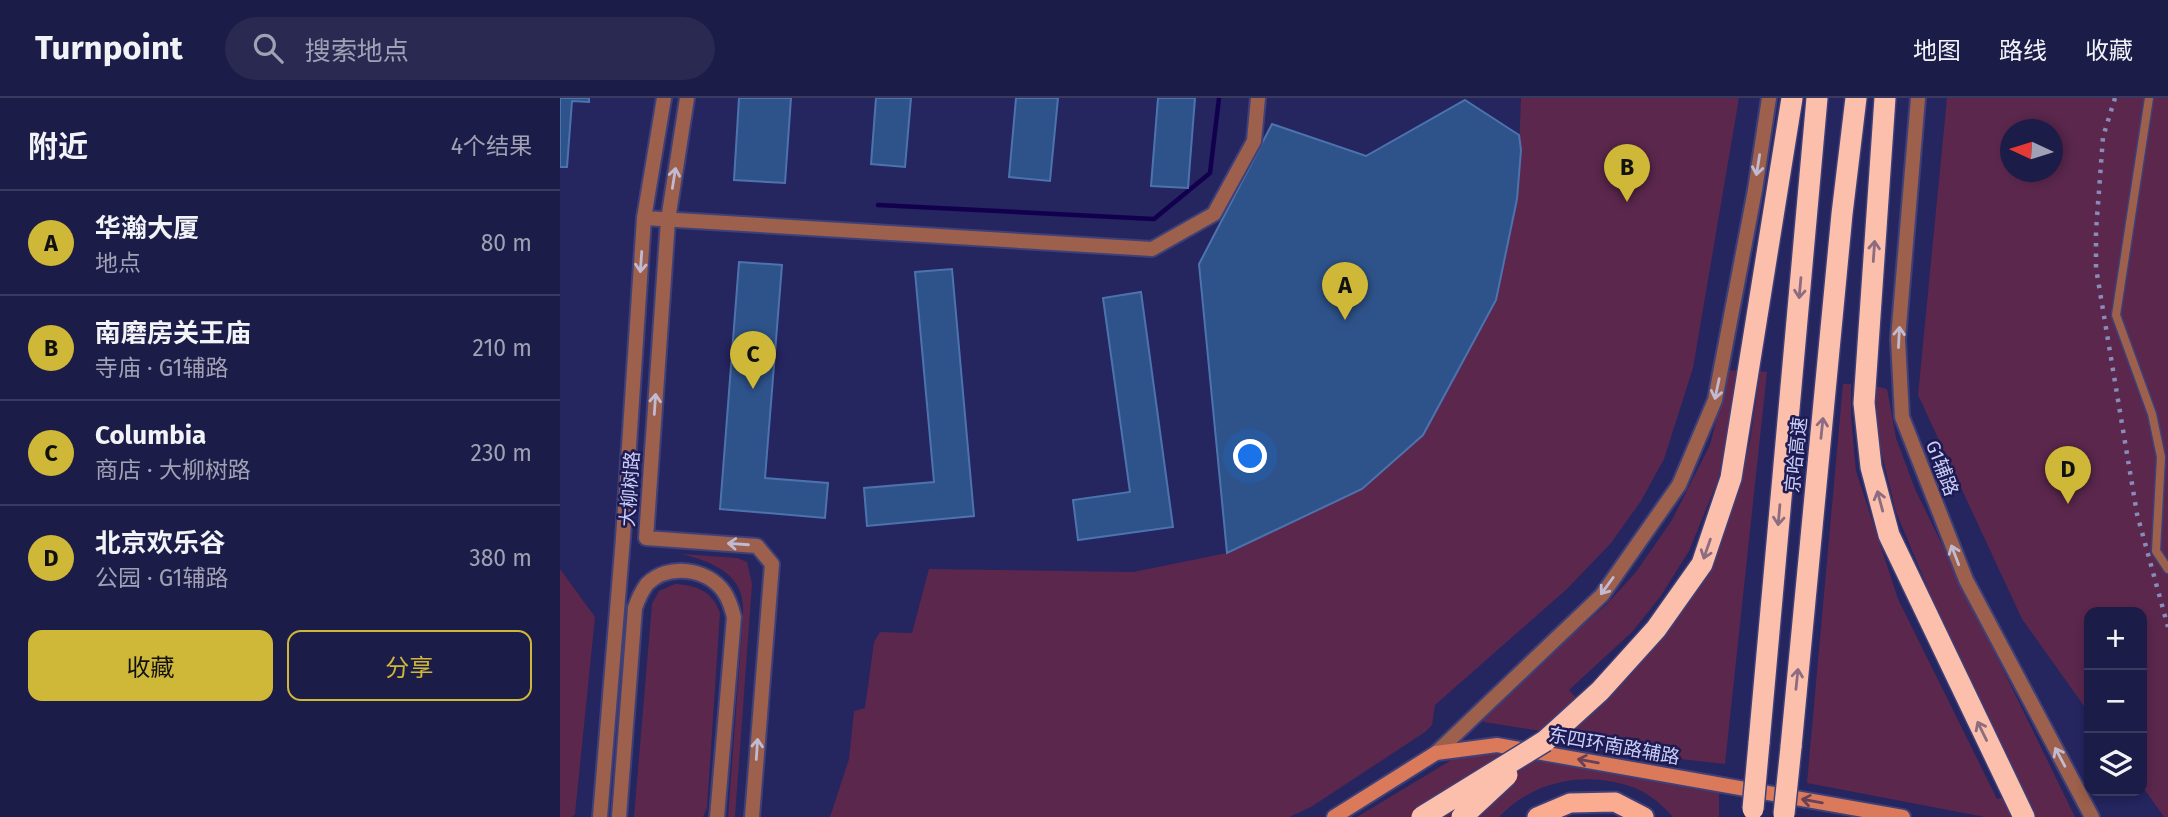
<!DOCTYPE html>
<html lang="zh">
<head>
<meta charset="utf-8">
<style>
	:root { --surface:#1c1c48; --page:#292952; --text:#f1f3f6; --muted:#a0a1b4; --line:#3a3a60; --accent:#cfb837 }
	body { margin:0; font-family:"Fira Sans","Noto Sans SC",sans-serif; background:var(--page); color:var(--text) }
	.controls { position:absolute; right:21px; bottom:21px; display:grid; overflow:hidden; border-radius:14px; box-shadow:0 4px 10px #0003 }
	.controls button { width:63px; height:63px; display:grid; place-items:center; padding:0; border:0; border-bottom:2px solid var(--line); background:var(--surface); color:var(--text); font:35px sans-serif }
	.compass { position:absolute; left:1440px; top:21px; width:63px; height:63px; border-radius:50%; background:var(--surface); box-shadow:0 4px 10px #0003; rotate:274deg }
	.you { position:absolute; left:691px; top:359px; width:24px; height:24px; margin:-18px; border:5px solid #fff; border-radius:50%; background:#1a73e8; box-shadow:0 0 0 10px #1a73e833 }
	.badge { display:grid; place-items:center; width:46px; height:46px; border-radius:50%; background:var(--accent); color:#111; font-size:23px; font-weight:700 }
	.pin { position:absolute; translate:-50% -58px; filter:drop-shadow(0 2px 4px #0008) }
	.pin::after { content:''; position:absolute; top:37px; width:24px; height:21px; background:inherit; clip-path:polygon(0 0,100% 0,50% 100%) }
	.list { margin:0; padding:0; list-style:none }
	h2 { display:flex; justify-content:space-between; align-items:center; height:91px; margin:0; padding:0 28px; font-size:30px }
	h2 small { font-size:23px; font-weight:400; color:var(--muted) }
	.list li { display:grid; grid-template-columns:46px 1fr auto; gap:21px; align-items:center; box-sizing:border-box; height:105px; padding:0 28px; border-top:2px solid var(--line) }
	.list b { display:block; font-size:26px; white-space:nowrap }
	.list p { margin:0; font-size:23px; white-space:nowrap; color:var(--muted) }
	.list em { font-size:23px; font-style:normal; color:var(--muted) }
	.actions { display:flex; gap:14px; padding:21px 28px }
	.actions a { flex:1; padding:16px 0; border:2px solid var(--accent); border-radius:14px; text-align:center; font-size:24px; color:var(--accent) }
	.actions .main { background:var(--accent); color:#111 }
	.icon { flex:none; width:38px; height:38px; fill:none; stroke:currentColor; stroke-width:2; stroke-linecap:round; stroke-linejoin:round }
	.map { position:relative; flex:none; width:1608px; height:719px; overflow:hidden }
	header { display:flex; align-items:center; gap:42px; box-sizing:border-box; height:98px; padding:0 35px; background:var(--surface); border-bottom:2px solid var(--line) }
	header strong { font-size:33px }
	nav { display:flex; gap:38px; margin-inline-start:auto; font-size:24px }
	.search { width:490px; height:63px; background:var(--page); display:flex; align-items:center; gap:18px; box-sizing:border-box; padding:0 24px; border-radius:38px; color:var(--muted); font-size:26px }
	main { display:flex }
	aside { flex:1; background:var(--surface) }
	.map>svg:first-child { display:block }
	.green { fill:#5b274d; fill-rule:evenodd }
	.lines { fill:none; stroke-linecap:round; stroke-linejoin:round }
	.stream { stroke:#12004e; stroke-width:4.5 }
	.building { fill:#2e538b; stroke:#4d73ae; stroke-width:2 }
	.service-casing { stroke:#3f4078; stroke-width:11 }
	.minor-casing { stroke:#3f4078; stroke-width:18 }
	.tertiary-casing { stroke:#3f4078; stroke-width:18 }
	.secondary-casing { stroke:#3f4078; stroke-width:18 }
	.trunk-casing { stroke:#3f4078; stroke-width:23 }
	.motorway-casing { stroke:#3f4078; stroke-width:24 }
	.service { stroke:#9c604c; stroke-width:8 }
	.minor { stroke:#9c604c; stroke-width:14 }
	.tertiary { stroke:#9c604c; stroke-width:14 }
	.secondary { stroke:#da7a5a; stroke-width:14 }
	.trunk { stroke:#fbab90; stroke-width:19 }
	.motorway { stroke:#fcbfab; stroke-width:21 }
	.rail { stroke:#888cb9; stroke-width:4.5; stroke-dasharray:3.5 7; stroke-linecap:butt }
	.motorway-bridge-casing { stroke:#3f4078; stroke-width:24; stroke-linecap:butt }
	.motorway-bridge { stroke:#fcbfab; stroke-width:21 }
	.oneway { stroke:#c1bad3 }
	.oneway2 { stroke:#8c6c80 }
	.oneway3 { stroke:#694056 }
	.labels { text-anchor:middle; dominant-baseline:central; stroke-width:5; stroke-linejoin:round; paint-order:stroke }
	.street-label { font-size:19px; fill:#cad0f5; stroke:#1d1a54 }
</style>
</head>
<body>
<header>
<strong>Turnpoint</strong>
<div class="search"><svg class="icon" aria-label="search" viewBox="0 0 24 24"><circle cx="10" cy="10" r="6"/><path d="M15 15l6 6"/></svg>搜索地点</div>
<nav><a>地图</a><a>路线</a><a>收藏</a></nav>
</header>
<main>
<aside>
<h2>附近<small>4个结果</small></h2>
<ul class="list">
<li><span class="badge">A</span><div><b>华瀚大厦</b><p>地点</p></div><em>80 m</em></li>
<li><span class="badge">B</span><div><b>南磨房关王庙</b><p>寺庙 · G1辅路</p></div><em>210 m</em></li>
<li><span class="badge">C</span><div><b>Columbia</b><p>商店 · 大柳树路</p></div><em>230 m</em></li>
<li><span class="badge">D</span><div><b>北京欢乐谷</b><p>公园 · G1辅路</p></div><em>380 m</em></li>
</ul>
<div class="actions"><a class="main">收藏</a><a>分享</a></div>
</aside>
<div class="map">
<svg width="1608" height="719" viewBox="0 0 1608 719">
	<rect width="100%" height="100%" fill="#252560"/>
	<!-- green -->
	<path class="green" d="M961,0H1179L1133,270L1104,361L1081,403L1051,445L1007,491L875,607L872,627L865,634L751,709L729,719H270L289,661L294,613L305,610L314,544L320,534L352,535L369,471L573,474L667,455L802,391L863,337L936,202L957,101Z
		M1387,0H1608V719H1604L1582,688V514H1529V615L1462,521L1358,297ZM1450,32H1492V74H1450Z
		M1169,272L1180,273L1158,382L1129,453L1100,499L1072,534L1009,592L1027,612L1159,445L1177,397L1190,343L1200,273L1207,274L1165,666L1120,661L1012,638L924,624L922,620L938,603L1047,506L1076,474L1112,422L1150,347Z
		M1283,286H1291V319L1296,373L1338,501L1437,701L1464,693L1452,674L1387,536L1336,414L1319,345L1315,288L1327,291L1336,340L1355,391L1515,719H1425L1247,685Z
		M122,456L177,460L187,464L192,486L175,719H168L183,519C183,512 183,503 181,496C173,471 145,462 122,456Z
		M0,471L35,519L15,716L12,719H0Z
		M115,486C137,487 153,494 160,515L147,710L143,719H74L92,506L99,493Z
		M921,653L1159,695V719H1113C1102,707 1090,696 1075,690C1027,672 974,682 939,719H797L898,658Z"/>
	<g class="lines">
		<!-- stream -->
		<path class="stream" d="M318,107L594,121L650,75L659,0"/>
	</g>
	<!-- building -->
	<path class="building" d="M0,0H29V4L12,3L7,69H0Z
		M179,0H231L225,85L174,82Z
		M316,0H351L345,69L311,66Z
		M456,0H498L490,83L449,79Z
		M598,0H635L628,90L591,88Z
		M905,2L959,37L961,52L957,101L936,202L863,337L802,391L667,455L639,166L712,26L806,58Z
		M179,164L222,167L205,380L268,385L265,420L160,411Z
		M392,171L414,418L307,428L304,390L374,384L355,174Z
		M581,194L613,429L518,442L513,402L570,394L543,200Z"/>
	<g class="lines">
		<defs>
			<path id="service" d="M1589,0L1556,217L1592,316L1601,359L1596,453L1608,471"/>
			<path id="minor" d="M84,120L592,151L654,116L694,43L698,0"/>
			<path id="tertiary" d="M127,0L108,122L86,440L197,448L212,466L192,719
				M1358,0L1338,241L1342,319L1406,482L1532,719
				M876,655L1042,497L1119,387L1155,302L1195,92L1209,0
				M40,719L63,440L84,120L104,0
				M59,719L75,510C78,501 81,494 87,486C108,465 147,470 164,494C169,501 172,511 174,519L157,719"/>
			<path id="secondary" d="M774,719L876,655L937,647L1343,719"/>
			<path id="trunk" d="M977,719L1010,705L1055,704L1084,719"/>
			<path id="motorway" d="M1325,0L1304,305L1311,369L1329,437L1464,719
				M985,643L1040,593L1096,531L1142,466L1171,380L1232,0
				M1199,645L1257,0
				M1231,649L1282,116L1296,0"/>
		</defs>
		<!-- service casing -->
		<use href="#service" class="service-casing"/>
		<!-- minor casing -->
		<use href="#minor" class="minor-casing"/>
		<!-- tertiary casing -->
		<use href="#tertiary" class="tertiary-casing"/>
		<!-- secondary casing -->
		<use href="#secondary" class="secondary-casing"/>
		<!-- trunk casing -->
		<use href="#trunk" class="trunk-casing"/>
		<!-- motorway casing -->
		<use href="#motorway" class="motorway-casing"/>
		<!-- service -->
		<use href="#service" class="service"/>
		<!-- minor -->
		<use href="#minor" class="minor"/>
		<!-- tertiary -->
		<use href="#tertiary" class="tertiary"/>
		<!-- secondary -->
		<use href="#secondary" class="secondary"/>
		<!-- trunk -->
		<use href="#trunk" class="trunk"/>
		<!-- motorway -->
		<use href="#motorway" class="motorway"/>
		<!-- rail -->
		<path class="rail" d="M1555,0L1543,39L1536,133V170L1577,416L1608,529"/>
		<defs>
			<path id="motorway-bridge" d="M1193,711L1199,645
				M1224,716L1231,649
				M862,719L985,643
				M902,719L947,677"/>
		</defs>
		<!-- motorway-bridge casing -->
		<use href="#motorway-bridge" class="motorway-bridge-casing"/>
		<!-- motorway-bridge -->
		<use href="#motorway-bridge" class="motorway-bridge"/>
	</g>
	<!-- one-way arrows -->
	<defs><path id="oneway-shaft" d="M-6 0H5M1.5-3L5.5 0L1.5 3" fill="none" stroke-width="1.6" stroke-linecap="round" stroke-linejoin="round" transform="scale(1.75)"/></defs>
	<g class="oneway">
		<use href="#oneway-shaft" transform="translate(1198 67) rotate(99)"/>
		<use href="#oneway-shaft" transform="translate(114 80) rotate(-81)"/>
		<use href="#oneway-shaft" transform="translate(81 164) rotate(94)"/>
		<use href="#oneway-shaft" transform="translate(1339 239) rotate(-87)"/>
		<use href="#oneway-shaft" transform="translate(1157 291) rotate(102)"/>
		<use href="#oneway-shaft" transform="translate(95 306) rotate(-86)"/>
		<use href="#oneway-shaft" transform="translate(178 446) rotate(-176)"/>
		<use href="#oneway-shaft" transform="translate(1395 457) rotate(-111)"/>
		<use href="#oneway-shaft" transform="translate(1047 488) rotate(126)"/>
		<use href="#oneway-shaft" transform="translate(197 651) rotate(-86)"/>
		<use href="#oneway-shaft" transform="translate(1500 659) rotate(-118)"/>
	</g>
	<g class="oneway2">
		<use href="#oneway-shaft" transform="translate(1314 153) rotate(-86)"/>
		<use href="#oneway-shaft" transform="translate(1240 190) rotate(95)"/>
		<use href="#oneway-shaft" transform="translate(1262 330) rotate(-84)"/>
		<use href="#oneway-shaft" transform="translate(1320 403) rotate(-105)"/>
		<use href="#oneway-shaft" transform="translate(1219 417) rotate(95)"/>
		<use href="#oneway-shaft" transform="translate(1147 451) rotate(109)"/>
		<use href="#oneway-shaft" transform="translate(1237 581) rotate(-84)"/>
		<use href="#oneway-shaft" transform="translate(1422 633) rotate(-116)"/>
	</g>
	<g class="oneway3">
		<use href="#oneway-shaft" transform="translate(1028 663) rotate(-170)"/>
		<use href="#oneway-shaft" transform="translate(1252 703) rotate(-170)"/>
	</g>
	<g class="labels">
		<!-- street labels -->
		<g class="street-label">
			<text transform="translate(1236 357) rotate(-84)">京哈高速</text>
			<text transform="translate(1382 370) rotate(69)">G1辅路</text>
			<text transform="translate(70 391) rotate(-86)">大柳树路</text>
			<text transform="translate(1054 648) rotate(10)">东四环南路辅路</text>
		</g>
	</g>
</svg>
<div class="controls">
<button>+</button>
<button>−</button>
<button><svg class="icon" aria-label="layers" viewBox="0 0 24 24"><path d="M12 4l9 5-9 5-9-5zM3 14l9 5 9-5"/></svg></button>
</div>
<svg class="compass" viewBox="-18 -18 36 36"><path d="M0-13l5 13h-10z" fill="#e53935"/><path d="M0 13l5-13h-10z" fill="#a0a1b4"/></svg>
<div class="you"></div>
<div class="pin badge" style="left:785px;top:222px">A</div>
<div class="pin badge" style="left:1067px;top:104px">B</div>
<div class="pin badge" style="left:193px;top:291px">C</div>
<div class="pin badge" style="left:1508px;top:406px">D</div>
</div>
</main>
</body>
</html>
